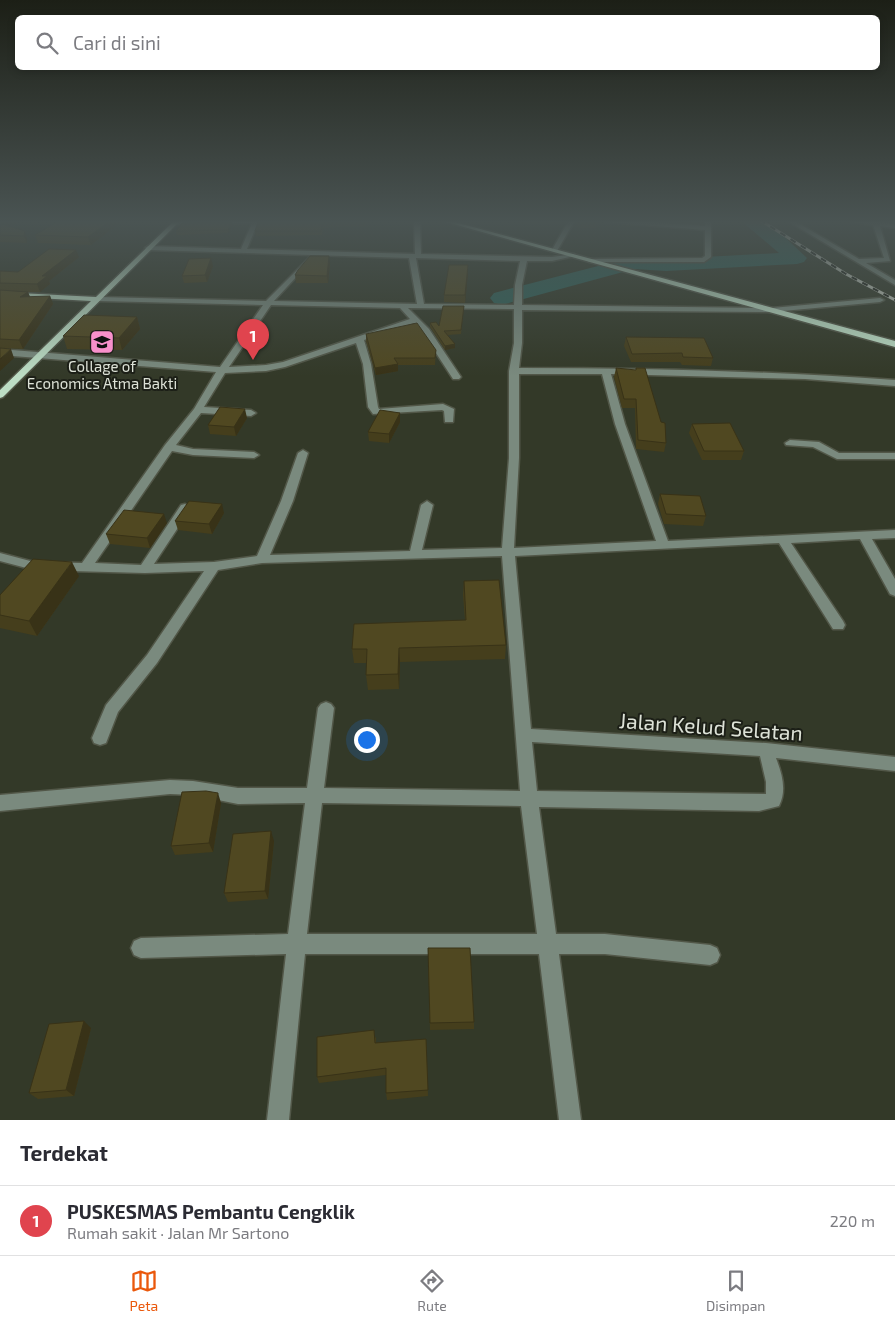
<!DOCTYPE html>
<html lang="id">
<head>
<meta charset="utf-8">
<style>
	:root { --surface:#fff; --page:#f2f2f3; --text:#2b2b33; --muted:#7c7c81; --line:#e1e1e2; --accent:#ea580c }
	body { margin:0; font-family:"Exo 2",sans-serif; background:var(--page); color:var(--text) }
	.you { position:absolute; left:366px; top:739px; width:18px; height:18px; margin:-12px; border:4px solid #fff; border-radius:50%; background:#1a73e8; box-shadow:0 0 0 8px #1a73e833 }
	.badge { display:grid; place-items:center; width:32px; height:32px; border-radius:50%; background:var(--accent); color:#fff; font-size:16px; font-weight:700 }
	.pin { position:absolute; translate:-50% -41px; filter:drop-shadow(0 1px 2px #0008) }
	.pin::after { content:''; position:absolute; top:26px; width:18px; height:15px; background:inherit; clip-path:polygon(0 0,100% 0,50% 100%) }
	.list { margin:0; padding:0; list-style:none }
	h2 { display:flex; justify-content:space-between; align-items:center; height:65px; margin:0; padding:0 20px; font-size:21px }
	h2 small { font-size:16px; font-weight:400; color:var(--muted) }
	.list li { display:grid; grid-template-columns:32px 1fr auto; gap:15px; align-items:center; box-sizing:border-box; height:70px; padding:0 20px; border-top:1px solid var(--line) }
	.list b { display:block; font-size:19px; white-space:nowrap }
	.list p { margin:0; font-size:16px; white-space:nowrap; color:var(--muted) }
	.list em { font-size:16px; font-style:normal; color:var(--muted) }
	.icon { flex:none; width:28px; height:28px; fill:none; stroke:currentColor; stroke-width:2; stroke-linecap:round; stroke-linejoin:round }
	.map { position:relative; flex:none; width:895px; height:1120px; overflow:hidden }
	.search { position:absolute; background:var(--surface); box-shadow:0 2px 8px #0003; left:15px; right:15px; top:15px; height:55px; display:flex; align-items:center; gap:12px; box-sizing:border-box; padding:0 18px; border-radius:8px; color:var(--muted); font-size:19px }
	.sheet { height:135px; background:var(--surface) }
	nav { display:flex; justify-content:space-around; align-items:center; box-sizing:border-box; height:70px; border-top:1px solid var(--line); background:var(--surface); font-size:14px; color:var(--muted) }
	nav a { display:grid; justify-items:center; gap:2px }
	nav .on { color:var(--accent) }
	.map>svg:first-child { display:block }
	.lines { fill:none; stroke-linecap:round; stroke-linejoin:round }
	.river { fill:#2f6259; fill-rule:evenodd }
	.minor-casing { stroke:#525748; stroke-width:3 }
	.major-casing { stroke:#525748; stroke-width:3 }
	.minor { fill:#7a8a7e; fill-rule:evenodd }
	.major { fill:#bddec5; fill-rule:evenodd }
	.rail-casing { stroke:#c9cec2; stroke-width:3 }
	.rail { stroke:#1c1f17; stroke-width:2; stroke-dasharray:6; stroke-linecap:butt }
	.wall { fill:#453e1c }
	.shaded-wall { fill:#383217 }
	.building { fill:#504821; stroke:#383217 }
	.labels { text-anchor:middle; dominant-baseline:central; stroke-width:4; stroke-linejoin:round; paint-order:stroke }
	.far-poi-label { font-size:15px; fill:#dde2d7; stroke:#1c1f17 }
	.near-street-label { font-size:21px; fill:#dde2d7; stroke:#1c1f17 }
</style>
</head>
<body>
<div class="map">
<svg width="895" height="1120" viewBox="0 0 895 1120">
	<rect width="100%" height="100%" fill="#333928"/>
	<g class="lines">
		<!-- river -->
		<path class="river" d="M740,220H761L774,227L807,258L804,262L797,264L666,271L634,269L502,305L494,303L490,298L494,293L633,257L666,259L779,253Z"/>
		<defs>
			<path id="minor" d="M228,220H279L276,222H258L247,249L415,254L414,220H420L421,254L552,257L574,254V256L552,261H527L522,285V305L772,308L880,298L884,300L880,302L772,312L522,310V343L519,368C645,368 770,371 895,380V386L805,379L611,374L625,424L668,541L895,530V538L872,539L895,579V596L890,594L860,539L791,543L843,621L845,625L843,629H833L779,543L515,556L531,729L766,743L895,757V771L776,758C782,774 787,790 779,806L759,811L539,807L556,934H605L710,945L717,948L720,955L717,962L710,965L605,954H559L581,1120H559L539,954H305L289,1120H267L286,954L141,958L134,955L131,948L134,941L141,938L288,934L305,803L238,804L193,795L170,794L0,811V795L170,780L193,781L238,788H307L318,708L321,704L326,702L331,704L334,708L324,788L520,791L502,556L262,563L218,570L157,663L118,712L106,743L100,745L94,743L92,738L106,705L147,655L204,571L145,573L34,570L0,561V553L34,562L82,563L165,445L194,409L216,372L0,355V349L220,367L263,305L99,301L95,299L99,297L266,301L309,258L311,259V261L274,301L417,304L409,258L148,250L145,248L148,246L241,249L252,223L174,225L171,223L174,221ZM416,258L520,261L515,285L514,305L424,304ZM271,305L400,308L410,319L283,362L266,365L229,367ZM408,308L514,309V343L509,371V458L502,548L422,550L433,505L427,501L421,505L410,551L270,555L293,501L308,453L303,450L298,453L281,501L257,556L214,562L154,564L191,508L185,504L181,505L141,565L95,563L172,451L193,455L254,458L259,455L254,452L193,449L176,445L201,413L251,416L256,413L251,410L204,407L225,373L266,371L285,367L356,343L363,364L368,407L373,414L442,410L444,411L445,422H453L454,409L443,404L379,409L378,407L371,364L364,340L414,323L423,333L453,379H459L461,377L429,329ZM519,374H602L615,424L656,541L514,548L519,458ZM532,742L760,756L766,782V794L537,791ZM322,803L521,806L537,934H307Z
				M569,220H575L557,251H553L552,250Z
				M603,220H624L705,226V220H711V257L704,262H589L588,261L591,259L702,258L705,256V230L606,222Z
				M786,220H793L859,259L884,258L873,225L851,222L848,220H878L879,222L895,224V228L880,226L890,261L866,263L895,280V285Z
				M790,440L819,442L839,453H895V459H837L813,447L786,445L785,443Z"/>
			<path id="major" d="M175,220H181L3,397L0,398V390L91,301L0,296V292L96,297Z
				M439,220H447L895,341V347Z"/>
		</defs>
		<!-- minor casing -->
		<use href="#minor" class="minor-casing"/>
		<!-- major casing -->
		<use href="#major" class="major-casing"/>
		<!-- minor -->
		<use href="#minor" class="minor"/>
		<!-- major -->
		<use href="#major" class="major"/>
		<defs>
			<path id="rail" d="M760,220L846,274L895,300"/>
		</defs>
		<!-- rail casing -->
		<use href="#rail" class="rail-casing"/>
		<!-- rail -->
		<use href="#rail" class="rail"/>
	</g>
	<!-- wall -->
	<path class="wall" d="M0,220H19L20,221L11,227L27,238V243L0,242Z
		M60,220H123L91,245L38,243L35,235Z
		M276,220H368L366,226L323,228L322,235L256,236L255,231Z
		M452,220H479V221L460,222Z
		M520,220H568L565,223L522,224Z
		M575,220H596L597,223L596,228H578Z
		M652,220H701L700,224Z
		M233,225L228,233L177,235L176,231Z
		M79,257L49,281L50,284L40,292H28L30,297L50,296L53,304L23,349L0,348V271L18,272Z
		M330,263L328,283H296L295,275Z
		M213,266L207,282L184,283L182,276Z
		M468,273L465,303L444,302V295Z
		M464,306L461,334L448,335L455,348L445,350L430,327V323L439,326Z
		M137,317L140,329L122,350L67,349L63,336Z
		M366,334L436,350L435,365H398V371L376,375L366,341Z
		M626,337L713,358L711,366L682,365L680,362H631L624,346Z
		M616,368L666,443L664,452L636,449L635,408H622L614,377Z
		M247,418L236,436L210,434L208,425Z
		M400,422L389,443L369,441L368,432Z
		M692,424L744,451L741,460H702L689,433Z
		M660,494L706,516L703,526L664,524L658,504Z
		M224,513L212,534L178,530L175,521Z
		M167,523L150,548L110,544L106,534Z
		M79,576L37,636L0,628V595Z
		M464,581L506,645L505,659L400,662L399,689L368,690L366,675L367,663H354L352,649L465,620L463,595Z
		M221,803L213,852L175,855L171,846Z
		M274,841L268,899L228,902L224,893Z
		M428,948L474,1022V1029L430,1030Z
		M91,1028L74,1096L38,1099L29,1093Z
		M376,1037V1043L426,1039L428,1096L387,1100L386,1093V1075L319,1083L317,1077Z"/>
	<!-- shaded-wall -->
	<path class="shaded-wall" d="M9,220H19L20,221L5,231L2,224Z
		M111,220H123L91,245L88,237Z
		M232,222L233,225L228,233V230Z
		M25,231L27,238V243L24,236Z
		M76,250L79,257L49,281L50,284L40,292L37,284L42,276Z
		M329,256L330,263L328,283L327,276Z
		M211,258L213,266L207,282L205,275Z
		M468,265V273L465,303V295Z
		M28,292L31,300L20,297Z
		M50,296L53,304L23,349L19,340Z
		M137,317L140,329L122,350L119,338Z
		M455,344V348L445,350V346Z
		M11,349L14,358L0,371V359Z
		M398,364V371L376,375L375,368Z
		M245,409L247,418L236,436L234,427Z
		M400,413V422L389,443V434Z
		M222,504L224,513L212,534L209,524Z
		M164,514L167,523L150,548L147,538Z
		M72,562L79,576L37,636L29,621Z
		M399,648L400,662L399,689L398,674Z
		M218,793L221,803L213,852L209,843Z
		M271,831L274,841L268,899L265,891Z
		M84,1021L91,1028L74,1096L66,1090Z"/>
	<!-- building -->
	<path class="building" d="M0,220H9L2,224L25,231L24,236L0,235Z
		M60,220H111L88,237L35,235Z
		M259,220H367L366,222L322,223L321,231H255Z
		M577,220H596L597,223H578Z
		M232,222L228,230L176,231L182,223Z
		M49,249L76,250L42,276H47L37,284L0,283V271L18,272Z
		M310,256H329L327,276L295,275L298,270Z
		M211,258L205,275L182,276L189,259Z
		M449,265H468L465,295H444Z
		M0,290L28,292L20,297L50,296L19,340L0,339Z
		M443,306H464L461,330L444,331L455,344L445,346L430,323L436,322L439,326Z
		M84,315L137,317L119,338L63,336Z
		M417,323L436,350L435,358H394L398,364L375,368L366,334Z
		M626,337L704,338L713,358L683,357L682,353L632,354Z
		M0,348L11,349L0,359Z
		M616,368L636,370V368H645L661,422L665,423L666,443L638,440L636,399H624Z
		M220,407L245,409L234,427L208,425Z
		M380,410L400,413L389,434L368,432Z
		M730,423L744,451H704L692,424Z
		M660,494L700,496L706,516L666,514Z
		M189,501L222,504L209,524L175,521Z
		M124,510L164,514L147,538L106,534Z
		M33,559L72,562L29,621L0,615V595Z
		M499,580L506,645L399,648L398,674L366,675L367,649H352L354,624L466,620L464,581Z
		M206,791L218,793L209,843L171,846L182,792Z
		M271,831L265,891L224,893L233,834Z
		M428,948H470L474,1022L430,1023Z
		M84,1021L66,1090L29,1093L49,1024Z
		M374,1030L375,1043L426,1039L428,1090L386,1093V1068L317,1077V1037Z"/>
	<!-- sky -->
	<linearGradient id="sky" x2="0" y2="1"><stop stop-color="#1c1f16"/><stop offset="0.59" stop-color="#4a5453"/><stop offset="1" stop-color="#4a5453" stop-opacity="0"/></linearGradient>
	<rect width="895" height="376" fill="url(#sky)"/>
	<!-- icons -->
	<defs>
		<symbol id="school-square" viewBox="-11 -11 22 22"><rect x="-9" y="-9" width="18" height="18" rx="4" fill="#f890cb" stroke="#1c1f17"/><path d="M0-5L7-2L0 1L-7-2ZM-4 1L0 2.5L4 1V4Q0 6-4 4Z" fill="#111"/></symbol>
	</defs>
	<g fill-rule="evenodd">
		<use href="#school-square" x="88" y="328" width="28" height="28"/>
	</g>
	<g class="labels">
		<!-- far-poi labels -->
		<g class="far-poi-label">
			<text x="102" y="366">Collage of<tspan x="102" dy="17">Economics Atma Bakti</tspan></text>
		</g>
		<!-- near-street labels -->
		<g class="near-street-label">
			<text transform="translate(711 726) rotate(4)">Jalan Kelud Selatan</text>
		</g>
	</g>
</svg>
<div class="you"></div>
<div class="pin badge" style="left:253px;top:360px;background:#e0444e">1</div>
<div class="search"><svg class="icon" aria-label="search" viewBox="0 0 24 24"><circle cx="10" cy="10" r="6"/><path d="M15 15l6 6"/></svg>Cari di sini</div>
</div>
<section class="sheet">
<h2>Terdekat<small></small></h2>
<ul class="list">
<li><span class="badge" style="background:#e0444e">1</span><div><b>PUSKESMAS Pembantu Cengklik</b><p>Rumah sakit · Jalan Mr Sartono</p></div><em>220 m</em></li>
</ul>
</section>
<nav>
<a class="on"><svg class="icon" aria-label="map" viewBox="0 0 24 24"><path d="M3 6l6-2 6 2 6-2v14l-6 2-6-2-6 2zM9 4v14M15 6v14"/></svg>Peta</a>
<a><svg class="icon" aria-label="directions" viewBox="0 0 24 24"><path d="M12 3l9 9-9 9-9-9zM9 14v-3h6M13 9l2 2-2 2"/></svg>Rute</a>
<a><svg class="icon" aria-label="saved" viewBox="0 0 24 24"><path d="M7 4h10v16l-5-4-5 4z"/></svg>Disimpan</a>
</nav>
</body>
</html>
